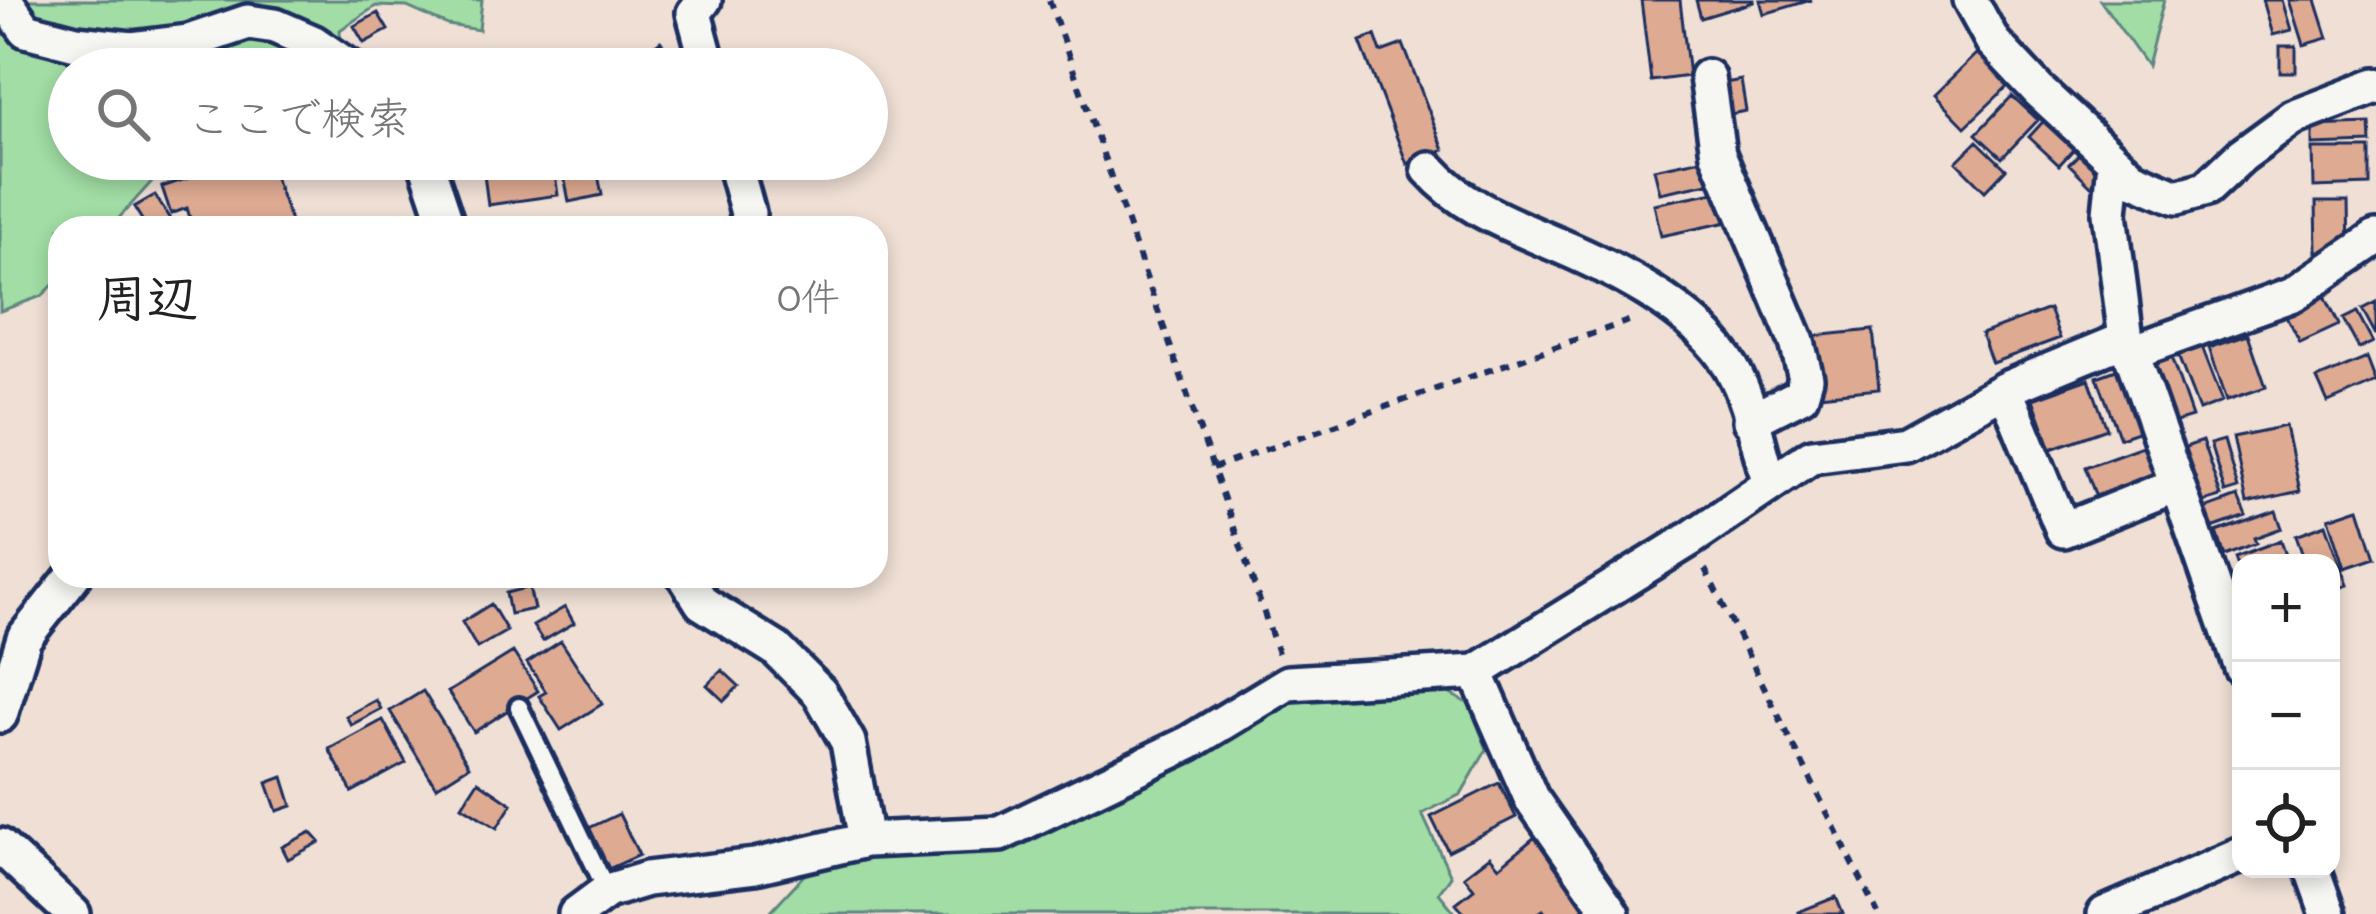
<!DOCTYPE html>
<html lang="ja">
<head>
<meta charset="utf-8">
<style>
	:root { --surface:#fff; --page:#f6f6f6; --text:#222; --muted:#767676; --line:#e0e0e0 }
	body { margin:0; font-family:Mali,"Klee One",sans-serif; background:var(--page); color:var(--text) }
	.controls { position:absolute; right:36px; bottom:36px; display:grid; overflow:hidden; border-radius:24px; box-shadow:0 6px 18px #0003 }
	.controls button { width:108px; height:108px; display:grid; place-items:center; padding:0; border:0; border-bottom:3px solid var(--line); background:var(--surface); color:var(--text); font:60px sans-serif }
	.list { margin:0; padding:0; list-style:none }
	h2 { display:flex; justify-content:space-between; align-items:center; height:156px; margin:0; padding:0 48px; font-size:51px }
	h2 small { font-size:39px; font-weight:400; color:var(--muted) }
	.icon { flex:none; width:66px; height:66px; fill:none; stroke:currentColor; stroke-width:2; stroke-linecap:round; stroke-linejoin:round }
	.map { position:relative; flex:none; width:2376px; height:914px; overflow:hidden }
	.search { position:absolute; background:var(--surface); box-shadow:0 6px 18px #0003; left:48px; top:48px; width:840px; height:132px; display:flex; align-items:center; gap:30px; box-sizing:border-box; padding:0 42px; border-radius:66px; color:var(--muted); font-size:45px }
	.panel { position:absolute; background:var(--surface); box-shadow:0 6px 18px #0003; left:48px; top:216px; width:840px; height:372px; border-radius:36px }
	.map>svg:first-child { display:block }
	.green { fill:#a1dda4; stroke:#5e8681; stroke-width:3 }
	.building { fill:#deaa92; stroke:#1b2f5e; stroke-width:3 }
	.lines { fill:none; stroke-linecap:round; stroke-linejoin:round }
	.service-casing { stroke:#1b2f5e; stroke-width:26 }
	.minor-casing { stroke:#1b2f5e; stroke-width:42 }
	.path { stroke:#1b2f5e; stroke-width:6; stroke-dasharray:9 9; stroke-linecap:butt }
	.service { stroke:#f6f6f2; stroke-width:16 }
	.minor { stroke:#f6f6f2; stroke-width:33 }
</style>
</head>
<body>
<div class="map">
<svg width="2376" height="914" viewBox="0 0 2376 914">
	<rect width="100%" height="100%" fill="#efdfd5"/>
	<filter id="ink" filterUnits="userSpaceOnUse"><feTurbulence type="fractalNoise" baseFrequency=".00833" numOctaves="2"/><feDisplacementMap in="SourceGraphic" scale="24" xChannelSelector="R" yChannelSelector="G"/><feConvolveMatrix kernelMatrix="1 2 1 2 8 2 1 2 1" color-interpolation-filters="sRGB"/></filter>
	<g filter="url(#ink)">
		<!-- green -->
		<path class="green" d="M0,0H482L479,30L448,25L407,7L376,6L340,30L342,69H69V159H211L155,178L110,228H60V278L42,296L0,311Z
			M2100,0H2164L2147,66Z
			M1433,685L1469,704L1487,749L1461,794L1422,814L1451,876L1439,893L1456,914H768L804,875L866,856L1003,850L1198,755L1290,695Z"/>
		<!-- building -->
		<path class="building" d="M1641,0H1680L1689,76L1651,81Z
			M1696,0H1754V2L1701,18Z
			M1760,0H1811L1764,14Z
			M2263,0H2283L2292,30L2273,35Z
			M2290,0H2316L2328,38L2304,45Z
			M378,13L388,30L364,43L354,26Z
			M1375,35L1381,52L1403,44L1444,150L1407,164L1360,41Z
			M2280,46H2296V72H2280Z
			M1977,53L2009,85L1965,127L1934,95Z
			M1741,80L1746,111L1725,115L1720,84Z
			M2012,96L2038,120L2002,158L1976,134Z
			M2052,112L2082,140L2059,165L2029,137Z
			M2370,124L2371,143L2313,145V126Z
			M1977,141L2006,169L1985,191L1956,162Z
			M2088,145L2110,167L2091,186L2069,164Z
			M2313,149H2370V185L2314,187Z
			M1707,158L1713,182L1660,193L1654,169Z
			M482,159H553L558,195L488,205Z
			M561,159H595L602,195L569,202Z
			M229,164L238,175L270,164L293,228H193L187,208L171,214L162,187Z
			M1720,191L1727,222L1661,236L1654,204Z
			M155,195L171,221L159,228H147L134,207Z
			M2316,202H2348L2349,252H2317Z
			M426,211L432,228H388L387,225Z
			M2325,296L2339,325L2300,343L2286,315Z
			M2376,302V335L2362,309Z
			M2049,309L2060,338L1992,363L1981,334Z
			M2357,312L2373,342L2359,349L2343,319Z
			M1873,330L1879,389L1818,395L1813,336Z
			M2248,334L2266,387L2227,400L2209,347Z
			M2201,344L2223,401L2199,410L2177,353Z
			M2169,351L2192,417L2173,423L2149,358Z
			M2367,358L2376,382L2328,403L2317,379Z
			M2119,369L2143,430L2120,438L2097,377Z
			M2089,379L2107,429L2051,449L2033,399Z
			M2286,426L2300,491L2247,503L2233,437Z
			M2224,440L2238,489L2225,493L2210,444Z
			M2202,441L2221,497L2201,503L2183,448Z
			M2148,444L2160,474L2096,497L2085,467Z
			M2238,497L2246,516L2212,528L2205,509Z
			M2359,508L2375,558L2345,568L2329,518Z
			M2276,511L2282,528L2254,538L2256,543L2224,555L2216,532Z
			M2326,524L2348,585L2331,591V563H2306L2296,535Z
			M2281,540L2289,563H2241V575L2235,557Z
			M529,587L534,609L510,614L506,593Z
			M491,604L507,631L477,648L462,622Z
			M565,607L574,623L543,641L533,626Z
			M561,641L602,704L561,730L539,696L546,692L527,663Z
			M513,652L538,691L474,732L448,692Z
			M722,670L739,686L724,701L707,685Z
			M423,691L469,766L436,787L390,711Z
			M376,700L381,709L351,725L346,716Z
			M383,720L406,763L352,792L329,749Z
			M283,777L292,806L277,811L267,783Z
			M478,781L512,804L497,828L462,806Z
			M1499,783L1516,817L1448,851L1431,817Z
			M619,814L639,855L606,870L587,829Z
			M311,832L320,842L288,859L282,847Z
			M1535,837L1589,904L1576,914H1546L1543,910L1537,914H1465L1456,903L1474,889L1464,876L1490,856L1499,867Z
			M1836,897L1843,914H1799L1798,912Z"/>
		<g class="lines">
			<defs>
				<path id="service" d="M519,707L607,891"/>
				<path id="minor" d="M5,0L26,30L76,43L132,49L189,42L248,22L275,26L314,43L352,69
					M704,0L694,13L709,69
					M1970,0L1993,42L2039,91L2133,178L2177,197L2206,189L2241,156L2293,118L2376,86
					M1707,77L1718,154L1797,342L1806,378L1801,395L1750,421
					M425,159L448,228
					M733,159L748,213L747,228
					M2115,162L2110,213L2126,339L2241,667
					M1429,169C1461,205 1502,221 1546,240C1609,266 1697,308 1732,369C1751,401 1758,447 1770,483
					M2129,353L2294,294L2376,238
					M2005,389L2063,530L2176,485
					M685,576L702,603L776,649L820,693L848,742L866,840
					M1476,672L1531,798L1612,914
					M0,715L24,638L73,576
					M0,846L73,914
					M2312,869L2328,914
					M576,914L607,891L647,879L755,866L866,840L1000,834L1189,743L1288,683L1476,672L1690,539L1812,456L1906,444L2005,389L2126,339
					M2105,914L2241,855"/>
			</defs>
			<!-- service casing -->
			<use href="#service" class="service-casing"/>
			<!-- minor casing -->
			<use href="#minor" class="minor-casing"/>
			<!-- path -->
			<path class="path" d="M1049,0L1278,653
				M627,69L667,38
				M1213,468L1634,319
				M1705,569L1878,914"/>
			<!-- service -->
			<use href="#service" class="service"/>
			<!-- minor -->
			<use href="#minor" class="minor"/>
		</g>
	</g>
</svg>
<div class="controls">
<button>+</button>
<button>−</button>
<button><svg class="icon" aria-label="locate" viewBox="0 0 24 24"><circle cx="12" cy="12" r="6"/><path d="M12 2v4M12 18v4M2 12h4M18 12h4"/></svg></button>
</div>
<div class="search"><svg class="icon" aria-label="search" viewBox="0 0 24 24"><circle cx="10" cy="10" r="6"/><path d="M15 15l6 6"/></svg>ここで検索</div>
<section class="panel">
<h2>周辺<small>0件</small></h2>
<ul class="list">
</ul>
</section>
</div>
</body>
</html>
